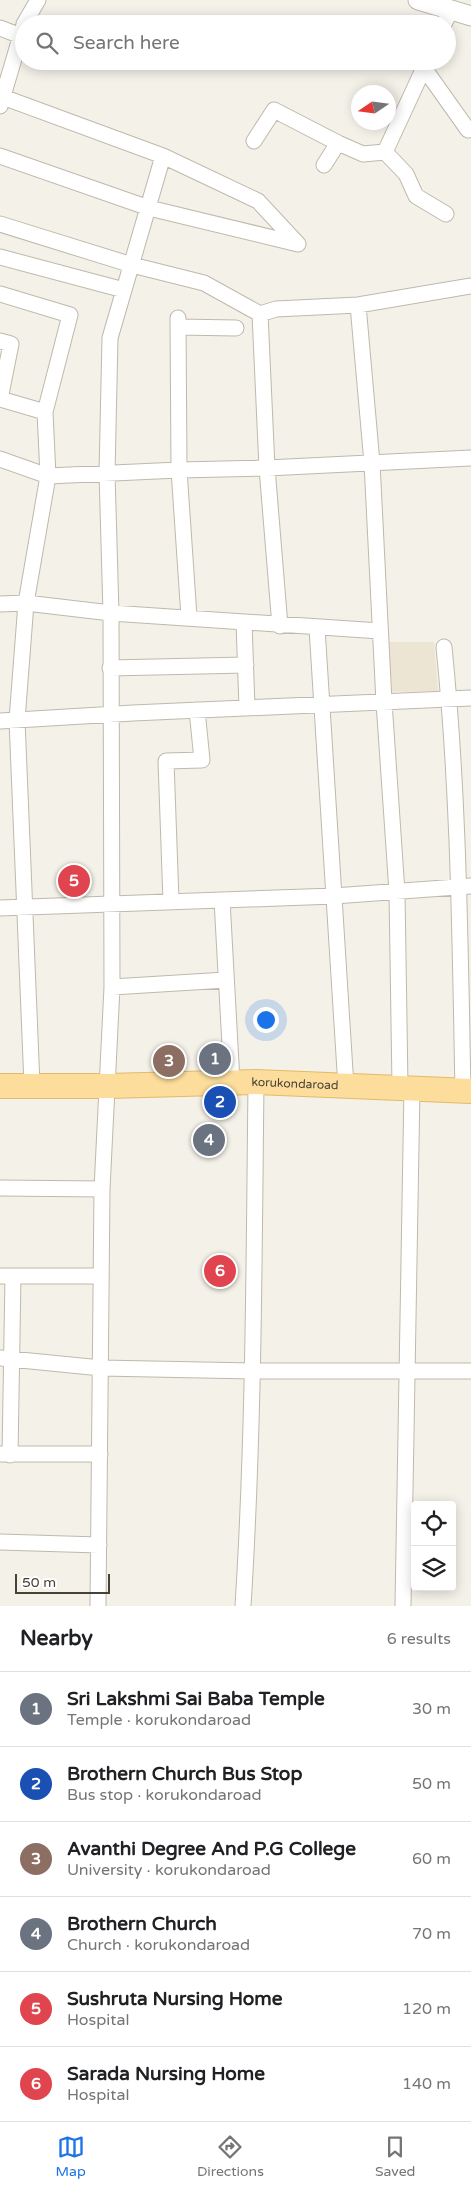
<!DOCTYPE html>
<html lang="en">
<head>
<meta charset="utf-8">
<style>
	:root { --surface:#fff; --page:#f6f6f6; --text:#202124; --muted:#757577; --line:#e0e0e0; --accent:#1a73e8 }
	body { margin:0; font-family:"Varela Round",sans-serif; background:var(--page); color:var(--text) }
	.controls { position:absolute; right:15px; bottom:15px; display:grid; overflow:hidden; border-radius:5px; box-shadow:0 2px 12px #0003 }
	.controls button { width:45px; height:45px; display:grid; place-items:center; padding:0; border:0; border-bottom:1px solid var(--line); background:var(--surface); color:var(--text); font:25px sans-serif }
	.compass { position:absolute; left:351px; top:85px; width:45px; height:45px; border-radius:50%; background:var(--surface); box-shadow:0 2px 12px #0003; rotate:257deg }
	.scale { position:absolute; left:15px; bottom:12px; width:95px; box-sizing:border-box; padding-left:5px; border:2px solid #484138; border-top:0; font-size:14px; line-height:18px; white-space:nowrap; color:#484138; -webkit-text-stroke:4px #fff; paint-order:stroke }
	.you { position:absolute; left:265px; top:1019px; width:18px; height:18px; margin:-12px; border:4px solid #fff; border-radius:50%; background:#1a73e8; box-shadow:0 0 0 8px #1a73e833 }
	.badge { display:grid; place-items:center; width:32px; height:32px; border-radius:50%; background:var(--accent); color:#fff; font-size:16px; font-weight:700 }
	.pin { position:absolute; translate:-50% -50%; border:2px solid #fff; box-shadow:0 1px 5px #0006 }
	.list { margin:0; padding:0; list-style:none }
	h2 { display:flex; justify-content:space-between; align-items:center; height:65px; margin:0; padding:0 20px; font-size:21px }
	h2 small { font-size:16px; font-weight:400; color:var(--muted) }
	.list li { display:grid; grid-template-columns:32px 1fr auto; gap:15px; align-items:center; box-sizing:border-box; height:75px; padding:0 20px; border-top:1px solid var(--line) }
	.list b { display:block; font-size:19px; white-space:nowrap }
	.list p { margin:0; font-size:16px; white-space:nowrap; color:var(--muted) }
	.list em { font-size:16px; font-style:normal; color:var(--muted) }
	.icon { flex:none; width:28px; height:28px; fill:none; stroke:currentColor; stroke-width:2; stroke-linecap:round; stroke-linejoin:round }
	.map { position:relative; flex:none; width:471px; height:1606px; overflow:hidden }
	.search { position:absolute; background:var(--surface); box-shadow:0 2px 12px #0003; left:15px; right:15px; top:15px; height:55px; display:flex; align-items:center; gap:12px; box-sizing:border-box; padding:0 18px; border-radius:28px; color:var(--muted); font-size:19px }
	.sheet { height:515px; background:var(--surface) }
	nav { display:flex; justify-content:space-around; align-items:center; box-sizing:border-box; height:70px; border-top:1px solid var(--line); background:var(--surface); font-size:14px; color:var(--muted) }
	nav a { display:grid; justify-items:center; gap:2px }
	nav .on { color:var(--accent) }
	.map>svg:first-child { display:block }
	.education { fill:#ede5d4 }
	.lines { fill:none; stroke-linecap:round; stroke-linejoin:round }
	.minor-casing { stroke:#c0b8ac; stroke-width:17 }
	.tertiary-casing { stroke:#c0b8ac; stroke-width:21 }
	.primary-casing { stroke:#e2ba6a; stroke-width:26 }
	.minor { stroke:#fff; stroke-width:15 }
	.tertiary { stroke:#fff; stroke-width:19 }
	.primary { stroke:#fcdd9b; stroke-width:24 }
	.labels { text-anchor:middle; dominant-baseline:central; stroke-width:4; stroke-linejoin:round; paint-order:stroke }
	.street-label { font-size:12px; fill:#484138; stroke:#fff }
</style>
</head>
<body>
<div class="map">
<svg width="471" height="1606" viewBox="0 0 471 1606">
	<rect width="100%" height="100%" fill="#f4f1e9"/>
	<!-- education -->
	<path class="education" d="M389,642H434L438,691L392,692Z"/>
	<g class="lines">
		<defs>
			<path id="minor" d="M24,24L38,0
				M444,24L451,10
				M0,28L21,36
				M424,68L468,130
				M0,96L163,156L258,201L298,244
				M0,106L24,25
				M254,141L274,110L338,143
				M385,152L406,174L416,196L446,214
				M0,156L149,208L298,244
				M324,165L338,143L363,154L385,152L427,61
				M0,224L132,265L204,283L260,314L276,309L358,305L471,286
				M0,257L124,290
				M0,294L70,315L45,412L48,476L26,603L17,720L32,1085
				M358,305L372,463L384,702L397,892L400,1087
				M260,314L267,468L280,626
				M178,318L179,470L189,617
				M179,327L236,328
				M0,341L11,344L0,399
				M0,399L45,412
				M0,459L48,476L179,470L267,468L471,458
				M0,604L26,603L111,613L380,631
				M244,622L247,708
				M317,628L346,1087
				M444,647C459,795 460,943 463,1091
				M110,668L246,665
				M0,721L133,713L471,698
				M222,900L232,1082
				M171,901L166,761L202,760L197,710
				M0,908L334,896L471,886
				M112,987L226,980
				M0,1188L102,1189
				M0,1276H100
				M0,1358L101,1368L253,1371H471
				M1,1454H100
				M10,1455L13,1276
				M0,1542L99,1545
				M98,1606L102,1189L112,987L111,613L107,473L110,338L163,156
				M243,1606C254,1431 254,1256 256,1082
				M403,1606L412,1088"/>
			<path id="tertiary" d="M418,0L471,16"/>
			<g id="primary">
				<path id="s1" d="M0,1086H108L256,1082L471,1091"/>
			</g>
		</defs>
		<!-- minor casing -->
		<use href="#minor" class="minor-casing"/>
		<!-- tertiary casing -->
		<use href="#tertiary" class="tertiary-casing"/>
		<!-- primary casing -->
		<use href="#primary" class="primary-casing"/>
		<!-- minor -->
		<use href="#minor" class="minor"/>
		<!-- tertiary -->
		<use href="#tertiary" class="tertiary"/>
		<!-- primary -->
		<use href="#primary" class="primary"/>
	</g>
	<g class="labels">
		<!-- street labels -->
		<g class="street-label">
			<text stroke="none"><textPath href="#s1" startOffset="295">korukondaroad</textPath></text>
		</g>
	</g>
</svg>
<div class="controls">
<button><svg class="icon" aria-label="locate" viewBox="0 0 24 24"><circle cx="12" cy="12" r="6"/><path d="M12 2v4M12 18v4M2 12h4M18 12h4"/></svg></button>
<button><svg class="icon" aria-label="layers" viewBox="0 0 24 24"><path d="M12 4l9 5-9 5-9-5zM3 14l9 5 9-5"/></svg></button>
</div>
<svg class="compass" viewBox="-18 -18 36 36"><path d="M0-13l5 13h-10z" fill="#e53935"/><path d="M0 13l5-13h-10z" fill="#757577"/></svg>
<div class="scale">50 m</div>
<div class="you"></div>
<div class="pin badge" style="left:215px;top:1059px;background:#6b7280">1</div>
<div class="pin badge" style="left:220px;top:1102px;background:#1a4fb4">2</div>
<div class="pin badge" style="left:169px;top:1061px;background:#8d6e63">3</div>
<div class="pin badge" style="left:209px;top:1140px;background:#6b7280">4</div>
<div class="pin badge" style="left:74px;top:881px;background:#e0444e">5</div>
<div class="pin badge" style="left:220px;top:1271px;background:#e0444e">6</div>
<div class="search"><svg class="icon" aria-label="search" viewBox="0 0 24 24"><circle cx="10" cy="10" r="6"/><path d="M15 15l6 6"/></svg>Search here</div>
</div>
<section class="sheet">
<h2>Nearby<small>6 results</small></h2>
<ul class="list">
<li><span class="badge" style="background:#6b7280">1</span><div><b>Sri Lakshmi Sai Baba Temple</b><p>Temple · korukondaroad</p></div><em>30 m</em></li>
<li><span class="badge" style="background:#1a4fb4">2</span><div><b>Brothern Church Bus Stop</b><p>Bus stop · korukondaroad</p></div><em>50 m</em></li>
<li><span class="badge" style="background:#8d6e63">3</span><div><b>Avanthi Degree And P.G College</b><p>University · korukondaroad</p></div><em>60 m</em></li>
<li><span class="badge" style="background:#6b7280">4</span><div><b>Brothern Church</b><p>Church · korukondaroad</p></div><em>70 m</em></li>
<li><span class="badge" style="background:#e0444e">5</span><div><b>Sushruta Nursing Home</b><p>Hospital</p></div><em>120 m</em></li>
<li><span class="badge" style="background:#e0444e">6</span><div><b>Sarada Nursing Home</b><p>Hospital</p></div><em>140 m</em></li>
</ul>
</section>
<nav>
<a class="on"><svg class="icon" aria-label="map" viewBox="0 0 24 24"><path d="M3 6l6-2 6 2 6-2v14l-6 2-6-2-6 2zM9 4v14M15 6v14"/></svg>Map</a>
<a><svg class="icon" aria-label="directions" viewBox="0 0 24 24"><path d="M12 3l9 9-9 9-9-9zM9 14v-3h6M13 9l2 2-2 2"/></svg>Directions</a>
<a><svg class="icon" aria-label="saved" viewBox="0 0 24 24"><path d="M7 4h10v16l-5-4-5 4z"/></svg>Saved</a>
</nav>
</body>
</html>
